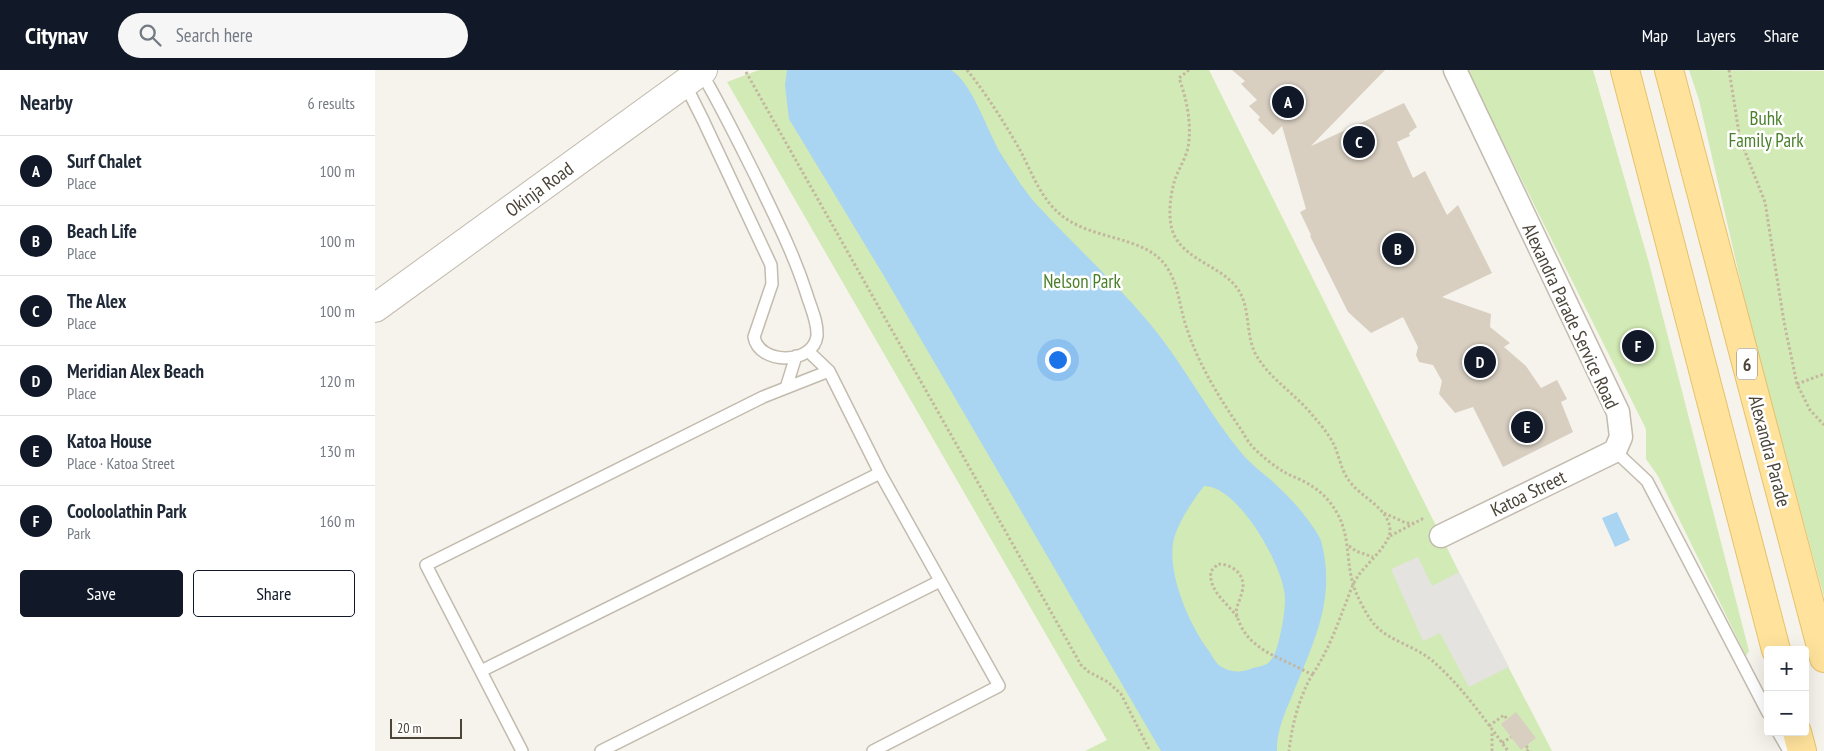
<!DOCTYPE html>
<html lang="en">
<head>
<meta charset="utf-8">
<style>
	:root { --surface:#fff; --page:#f6f6f7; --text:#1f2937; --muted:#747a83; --line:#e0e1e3; --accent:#111827 }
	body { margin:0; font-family:"PT Sans Narrow",sans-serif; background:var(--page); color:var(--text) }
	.controls { position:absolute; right:15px; bottom:15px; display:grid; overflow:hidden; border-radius:5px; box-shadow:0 5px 20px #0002 }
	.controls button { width:45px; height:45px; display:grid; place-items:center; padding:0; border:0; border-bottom:1px solid var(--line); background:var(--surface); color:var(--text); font:25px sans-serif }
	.scale { position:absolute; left:15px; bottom:12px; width:72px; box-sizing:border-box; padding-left:5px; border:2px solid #4b4439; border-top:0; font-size:14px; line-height:18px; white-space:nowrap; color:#4b4439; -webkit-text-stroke:4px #fff; paint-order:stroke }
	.you { position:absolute; left:682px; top:289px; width:18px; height:18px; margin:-12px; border:4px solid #fff; border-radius:50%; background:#1a73e8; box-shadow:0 0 0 8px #1a73e833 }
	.badge { display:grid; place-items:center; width:32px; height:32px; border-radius:50%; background:var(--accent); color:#fff; font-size:16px; font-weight:700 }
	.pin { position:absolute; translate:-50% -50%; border:2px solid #fff; box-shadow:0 1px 5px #0006 }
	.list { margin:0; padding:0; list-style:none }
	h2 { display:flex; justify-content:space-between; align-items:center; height:65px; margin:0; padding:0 20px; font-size:21px }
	h2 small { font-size:16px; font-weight:400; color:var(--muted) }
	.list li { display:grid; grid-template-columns:32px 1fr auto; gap:15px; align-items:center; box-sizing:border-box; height:70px; padding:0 20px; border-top:1px solid var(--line) }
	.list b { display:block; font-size:19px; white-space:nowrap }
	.list p { margin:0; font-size:16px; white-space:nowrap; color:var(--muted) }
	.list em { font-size:16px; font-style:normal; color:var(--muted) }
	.actions { display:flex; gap:10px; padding:15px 20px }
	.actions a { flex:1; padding:11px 0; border:1px solid var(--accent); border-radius:5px; text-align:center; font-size:18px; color:var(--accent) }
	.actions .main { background:var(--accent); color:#fff }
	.icon { flex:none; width:28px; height:28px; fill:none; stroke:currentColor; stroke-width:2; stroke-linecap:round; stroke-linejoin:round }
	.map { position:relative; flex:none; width:1449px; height:681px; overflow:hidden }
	header { display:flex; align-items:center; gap:30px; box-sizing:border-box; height:70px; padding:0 25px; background:var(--accent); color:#fff }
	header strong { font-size:24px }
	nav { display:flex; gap:28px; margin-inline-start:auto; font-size:18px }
	.search { width:350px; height:45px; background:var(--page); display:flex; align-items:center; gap:12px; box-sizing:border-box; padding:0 18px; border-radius:28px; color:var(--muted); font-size:19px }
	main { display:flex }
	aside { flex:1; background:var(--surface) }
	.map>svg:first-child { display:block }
	.green { fill:#d2eab5 }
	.parking { fill:#e5e3e0 }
	.water { fill:#a9d4f2; fill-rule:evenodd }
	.building { fill:#d8cfc1 }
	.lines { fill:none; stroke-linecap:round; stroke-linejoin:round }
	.service-casing { stroke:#c2bbae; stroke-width:14 }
	.minor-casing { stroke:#c2bbae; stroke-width:25 }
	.tertiary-casing { stroke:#c2bbae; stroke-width:30 }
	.primary-casing { stroke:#e6c16a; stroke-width:30 }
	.path { stroke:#c4b79f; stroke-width:3; stroke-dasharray:2.5 2.5; stroke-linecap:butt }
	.service { stroke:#fff; stroke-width:11 }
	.minor { stroke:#fff; stroke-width:22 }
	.tertiary { stroke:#fff; stroke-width:28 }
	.primary { stroke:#ffe39c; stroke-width:28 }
	.labels { text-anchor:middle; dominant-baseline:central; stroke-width:5; stroke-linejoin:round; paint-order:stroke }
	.shield { fill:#fff; stroke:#817c74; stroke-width:1 }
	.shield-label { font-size:18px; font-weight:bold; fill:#4b4439 }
	.park-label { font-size:19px; fill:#4a7f2a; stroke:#fff }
	.street-label { font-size:19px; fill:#4b4439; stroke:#fff }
</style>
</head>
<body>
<header>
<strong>Citynav</strong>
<div class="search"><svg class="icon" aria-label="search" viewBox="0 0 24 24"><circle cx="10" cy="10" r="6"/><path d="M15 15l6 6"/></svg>Search here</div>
<nav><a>Map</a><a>Layers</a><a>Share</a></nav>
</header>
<main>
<aside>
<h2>Nearby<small>6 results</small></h2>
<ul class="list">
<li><span class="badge">A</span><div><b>Surf Chalet</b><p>Place</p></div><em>100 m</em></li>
<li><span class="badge">B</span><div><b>Beach Life</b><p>Place</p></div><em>100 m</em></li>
<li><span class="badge">C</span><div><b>The Alex</b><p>Place</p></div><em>100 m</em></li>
<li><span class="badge">D</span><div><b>Meridian Alex Beach</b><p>Place</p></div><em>120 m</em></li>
<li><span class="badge">E</span><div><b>Katoa House</b><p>Place · Katoa Street</p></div><em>130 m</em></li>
<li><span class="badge">F</span><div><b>Cooloolathin Park</b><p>Park</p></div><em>160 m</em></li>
</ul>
<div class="actions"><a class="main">Save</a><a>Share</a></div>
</aside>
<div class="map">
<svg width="1449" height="681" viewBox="0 0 1449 681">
	<rect width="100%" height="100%" fill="#f6f3ec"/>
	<!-- green -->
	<path class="green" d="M384,0H834L1084,502L1177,681H710L732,670L352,12Z
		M1092,0H1218L1274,193L1374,581L1371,586L1283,406L1271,389V359Z
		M1314,0L1449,1V527L1376,257L1324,30Z"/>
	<!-- parking -->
	<path class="parking" d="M1043,487L1057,516L1084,502L1134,597L1094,617L1065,563L1048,571L1016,499Z"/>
	<!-- water -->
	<path class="water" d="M412,0H576C597,12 613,63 626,84C637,101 651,124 665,138C701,177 741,213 776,255C810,296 834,345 869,386C877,395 888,403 897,411C912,425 926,439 938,457C941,461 944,466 946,471C962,529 938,573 917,626C910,642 901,663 902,681H786L506,201L414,49L410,15ZM829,416C863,415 910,498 910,529C910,542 907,558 904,570C902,578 899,589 892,594C888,596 882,597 878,598C867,603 856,603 845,596C841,593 837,586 834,581C814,555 789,498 800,465C806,448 818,430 829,416Z
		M1242,442L1255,470L1240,477L1227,448Z"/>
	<!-- building -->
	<path class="building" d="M857,0H1010L936,76L1029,33L1042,57L1034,63L1035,66L1022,72L1038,108L1050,101L1072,145L1083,135L1117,203L1067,227L1116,244L1115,257L1135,273L1129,277L1151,296L1166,318L1182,310L1192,329L1186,332L1198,362L1128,397L1098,337L1080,343L1064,324L1067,311L1058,295L1044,292L1041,285L1043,277L1028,247L996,263L973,242L935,166L936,165L925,142L931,139L907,56L898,65L883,50L885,47L874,36L882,30L866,14L870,11Z
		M1141,642L1161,668L1146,680L1126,654Z"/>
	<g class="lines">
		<defs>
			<path id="service" d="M310,14L328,50L396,195L397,214L379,267C384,295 438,295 442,266C443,251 435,236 431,222C418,182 399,145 381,107C363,71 346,36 326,2
				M433,281L454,301
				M411,318L421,286
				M1240,381L1272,411L1393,643
				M106,601L505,403
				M1403,662L1414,681
				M147,681L51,495L388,327L454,301L505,403L624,616L498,681
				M226,681L565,511"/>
			<path id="minor" d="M1066,466L1240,381L1246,367L1243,342L1080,0"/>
			<path id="tertiary" d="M0,238L328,0"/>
			<path id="primary" d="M1250,0L1401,580
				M1294,0L1449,588
				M1422,662L1427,681"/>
		</defs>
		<!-- service casing -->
		<use href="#service" class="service-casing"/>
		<!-- minor casing -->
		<use href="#minor" class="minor-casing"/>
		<!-- tertiary casing -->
		<use href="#tertiary" class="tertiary-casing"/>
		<!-- primary casing -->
		<use href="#primary" class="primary-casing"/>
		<!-- path -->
		<path class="path" d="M592,0C612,25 629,52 645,80C657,103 666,129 686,145C718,171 769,165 791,196C804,215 804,235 811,256C823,294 845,329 867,361C870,366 873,372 877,376C886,386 898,395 909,402C914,405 920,407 926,410C941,417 954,428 962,443C975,465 971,490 978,514C981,525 992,546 999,554C1013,571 1042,576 1060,593C1088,618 1111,651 1133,681
			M814,0L804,8C812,30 817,54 813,78C810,89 804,99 800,109C795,126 792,149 799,165C812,191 846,196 862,218C876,237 870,262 880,283C894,309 921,324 939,347C945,354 952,362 957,371C964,383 965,398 973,409C984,427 1014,437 1015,460C1016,474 991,494 983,506C976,516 973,529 968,540C960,562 950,586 937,605
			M1354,0L1365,69L1390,132L1409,252L1422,314L1435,340L1449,355
			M371,2L706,595L714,602L733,612L746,624L775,681
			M1422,314L1449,304
			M1009,443L1031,453H1038
			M1015,466L1047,449L1050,450
			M974,476L981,481L998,487
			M862,547C852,532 833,521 836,501L843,494C855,494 868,502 868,515C868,524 862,534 861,542C870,582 908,587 937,605C924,628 917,654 914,681
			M1114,656L1129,645L1132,649
			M1127,673L1136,667
			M1151,676L1154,679L1152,681
			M1117,681V662"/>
		<!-- service -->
		<use href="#service" class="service"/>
		<!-- minor -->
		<use href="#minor" class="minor"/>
		<!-- tertiary -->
		<use href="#tertiary" class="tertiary"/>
		<!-- primary -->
		<use href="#primary" class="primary"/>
	</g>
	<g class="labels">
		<!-- shield labels -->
		<rect class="shield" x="1362" y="278.5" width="20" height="31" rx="4"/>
		<g class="shield-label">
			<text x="1372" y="294">6</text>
		</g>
		<!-- park labels -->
		<g class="park-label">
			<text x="1391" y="48">Buhk<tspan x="1391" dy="22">Family Park</tspan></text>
			<text x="707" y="211">Nelson Park</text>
		</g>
		<!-- street labels -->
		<g class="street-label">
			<text transform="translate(164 119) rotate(-36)">Okinja Road</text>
			<text transform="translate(1196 246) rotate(65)">Alexandra Parade Service Road</text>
			<text transform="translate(1395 381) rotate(75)">Alexandra Parade</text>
			<text transform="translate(1153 423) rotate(-26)">Katoa Street</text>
		</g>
	</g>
</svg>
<div class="controls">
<button>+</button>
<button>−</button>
</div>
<div class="scale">20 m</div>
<div class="you"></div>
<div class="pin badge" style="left:913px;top:32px">A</div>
<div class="pin badge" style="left:1023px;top:179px">B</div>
<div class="pin badge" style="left:984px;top:72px">C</div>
<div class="pin badge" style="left:1105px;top:292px">D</div>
<div class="pin badge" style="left:1152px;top:357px">E</div>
<div class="pin badge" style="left:1263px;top:276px">F</div>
</div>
</main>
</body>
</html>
